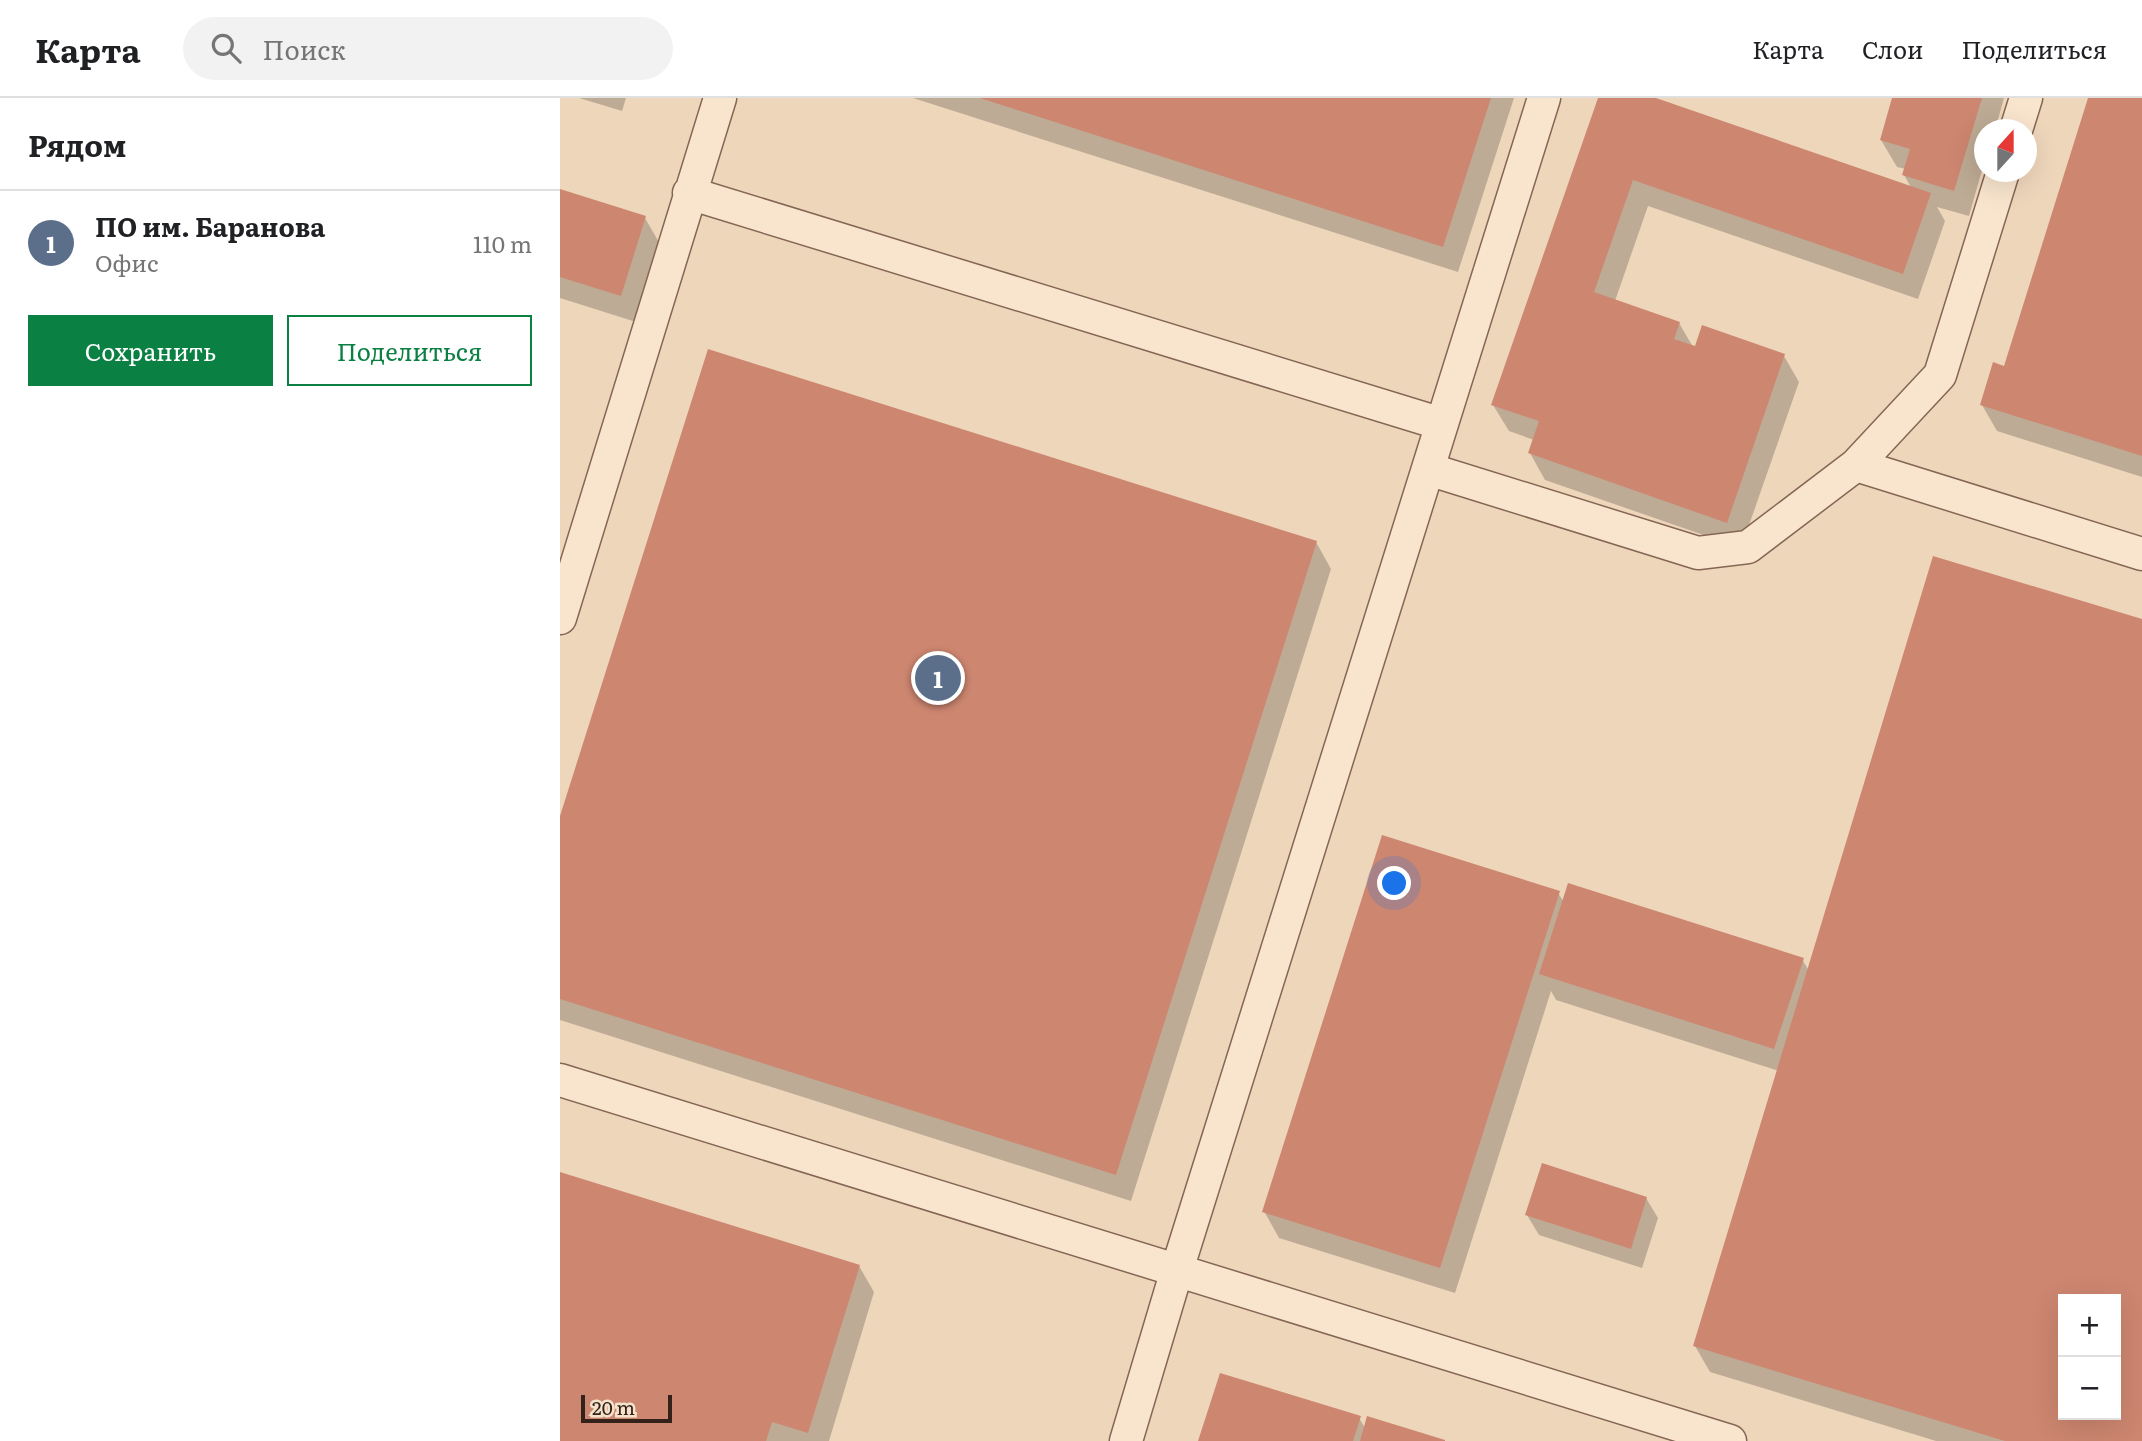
<!DOCTYPE html>
<html lang="ru">
<head>
<meta charset="utf-8">
<style>
	:root { --surface:#fff; --page:#f2f2f2; --text:#202124; --muted:#757577; --line:#e0e0e0; --accent:#0b8043 }
	body { margin:0; font-family:Literata,serif; background:var(--page); color:var(--text) }
	.controls { position:absolute; right:21px; bottom:21px; display:grid; overflow:hidden; border-radius:0px; box-shadow:0 7px 28px #0002 }
	.controls button { width:63px; height:63px; display:grid; place-items:center; padding:0; border:0; border-bottom:2px solid var(--line); background:var(--surface); color:var(--text); font:35px sans-serif }
	.compass { position:absolute; left:1414px; top:21px; width:63px; height:63px; border-radius:50%; background:var(--surface); box-shadow:0 7px 28px #0002; rotate:21deg }
	.scale { position:absolute; left:21px; bottom:18px; width:91px; box-sizing:border-box; padding-left:7px; border:4px solid #34221a; border-top:0; font-size:19px; line-height:24px; white-space:nowrap; color:#34221a; -webkit-text-stroke:5px #f5e2cb; paint-order:stroke }
	.you { position:absolute; left:835px; top:786px; width:24px; height:24px; margin:-18px; border:5px solid #fff; border-radius:50%; background:#1a73e8; box-shadow:0 0 0 10px #1a73e833 }
	.badge { display:grid; place-items:center; width:46px; height:46px; border-radius:50%; background:var(--accent); color:#fff; font-size:23px; font-weight:700 }
	.pin { position:absolute; translate:-50% -50%; border:4px solid #fff; box-shadow:0 2px 7px #0006 }
	.list { margin:0; padding:0; list-style:none }
	h2 { display:flex; justify-content:space-between; align-items:center; height:91px; margin:0; padding:0 28px; font-size:30px }
	h2 small { font-size:23px; font-weight:400; color:var(--muted) }
	.list li { display:grid; grid-template-columns:46px 1fr auto; gap:21px; align-items:center; box-sizing:border-box; height:105px; padding:0 28px; border-top:2px solid var(--line) }
	.list b { display:block; font-size:26px; white-space:nowrap }
	.list p { margin:0; font-size:23px; white-space:nowrap; color:var(--muted) }
	.list em { font-size:23px; font-style:normal; color:var(--muted) }
	.actions { display:flex; gap:14px; padding:21px 28px }
	.actions a { flex:1; padding:16px 0; border:2px solid var(--accent); border-radius:0px; text-align:center; font-size:24px; color:var(--accent) }
	.actions .main { background:var(--accent); color:#fff }
	.icon { flex:none; width:38px; height:38px; fill:none; stroke:currentColor; stroke-width:2; stroke-linecap:round; stroke-linejoin:round }
	.map { position:relative; flex:none; width:1582px; height:1343px; overflow:hidden }
	header { display:flex; align-items:center; gap:42px; box-sizing:border-box; height:98px; padding:0 35px; background:var(--surface); border-bottom:2px solid var(--line) }
	header strong { font-size:33px }
	nav { display:flex; gap:38px; margin-inline-start:auto; font-size:24px }
	.search { width:490px; height:63px; background:var(--page); display:flex; align-items:center; gap:18px; box-sizing:border-box; padding:0 24px; border-radius:38px; color:var(--muted); font-size:26px }
	main { display:flex }
	aside { flex:1; background:var(--surface) }
	.map>svg:first-child { display:block }
	.shadow { fill:#0003; fill-rule:evenodd }
	.building { fill:#cd8670; fill-rule:evenodd }
	.lines { fill:none; stroke-linecap:round; stroke-linejoin:round }
	.minor-casing { stroke:#856655; stroke-width:35 }
	.minor { stroke:#f9e5ce; stroke-width:32 }
</style>
</head>
<body>
<header>
<strong>Карта</strong>
<div class="search"><svg class="icon" aria-label="search" viewBox="0 0 24 24"><circle cx="10" cy="10" r="6"/><path d="M15 15l6 6"/></svg>Поиск</div>
<nav><a>Карта</a><a>Слои</a><a>Поделиться</a></nav>
</header>
<main>
<aside>
<h2>Рядом<small></small></h2>
<ul class="list">
<li><span class="badge" style="background:#5c6f8a">1</span><div><b>ПО им. Баранова</b><p>Офис</p></div><em>110 m</em></li>
</ul>
<div class="actions"><a class="main">Сохранить</a><a>Поделиться</a></div>
</aside>
<div class="map">
<svg width="1582" height="1343" viewBox="0 0 1582 1343">
	<rect width="100%" height="100%" fill="#eed6bb"/>
	<!-- shadow -->
	<path class="shadow" d="M19,0H66L62,13Z
		M353,0H954L898,174Z
		M1040,0H1091L1352,91L1344,77L1346,71L1337,69L1321,42L1334,0H1444L1435,32H1424V65L1409,118L1377,109L1385,123L1358,201L1088,108L1055,203L1119,225L1133,249L1224,258L1239,284L1181,450L985,382L970,355L974,342L949,333L933,307Z
		M1530,0H1582V379L1437,333L1422,307L1445,270Z
		M0,93L85,120L100,146L76,224L0,200Z
		M756,444L771,471L571,1103L0,922V723Z
		M1582,523V1343H1376L1150,1274L1135,1248L1219,973L996,902L991,893L895,1195L719,1140L704,1113L998,795L1004,804L1242,861L1249,873ZM1503,1201H1556V1317H1503Z
		M0,1076L299,1168L314,1194L269,1343H0Z
		M1086,1100L1098,1120L1082,1170L979,1137L967,1117Z
		M799,1320L805,1330L881,1343H640Z"/>
	<!-- building -->
	<path class="building" d="M420,0H931L883,149Z
		M1038,0H1096L1371,95L1343,176L1073,82L1034,194L1120,224L1114,241L1135,248L1142,227L1225,256L1167,425L968,355L979,323L931,307Z
		M1332,0H1422L1394,93L1342,77L1350,51L1320,42Z
		M1528,0H1582V358L1420,307L1433,264L1444,268Z
		M0,91L86,118L61,198L0,179Z
		M148,251L757,443L556,1077L0,901V718Z
		M1373,458L1582,521V1343H1445L1133,1248ZM1503,1201H1556V1317H1503Z
		M822,737L1000,793L880,1170L702,1114Z
		M1008,785L1244,860L1214,951L979,876Z
		M982,1065L1087,1099L1071,1151L965,1117Z
		M0,1074L300,1167L248,1335L212,1324L206,1343H0Z
		M660,1275L801,1318L793,1343H638Z
		M807,1318L885,1342V1343H800Z"/>
	<g class="lines">
		<defs>
			<path id="minor" d="M1456,32L1466,0
				M129,95L882,326
				M1296,367L1582,456
				M868,371L1138,455L1188,449L1296,367L1380,277L1443,74
				M0,520L160,0
				M0,982L1170,1343
				M566,1343L617,1172L984,0"/>
		</defs>
		<!-- minor casing -->
		<use href="#minor" class="minor-casing"/>
		<!-- minor -->
		<use href="#minor" class="minor"/>
	</g>
</svg>
<div class="controls">
<button>+</button>
<button>−</button>
</div>
<svg class="compass" viewBox="-18 -18 36 36"><path d="M0-13l5 13h-10z" fill="#e53935"/><path d="M0 13l5-13h-10z" fill="#757577"/></svg>
<div class="scale">20 m</div>
<div class="you"></div>
<div class="pin badge" style="left:378px;top:580px;background:#5c6f8a">1</div>
</div>
</main>
</body>
</html>
